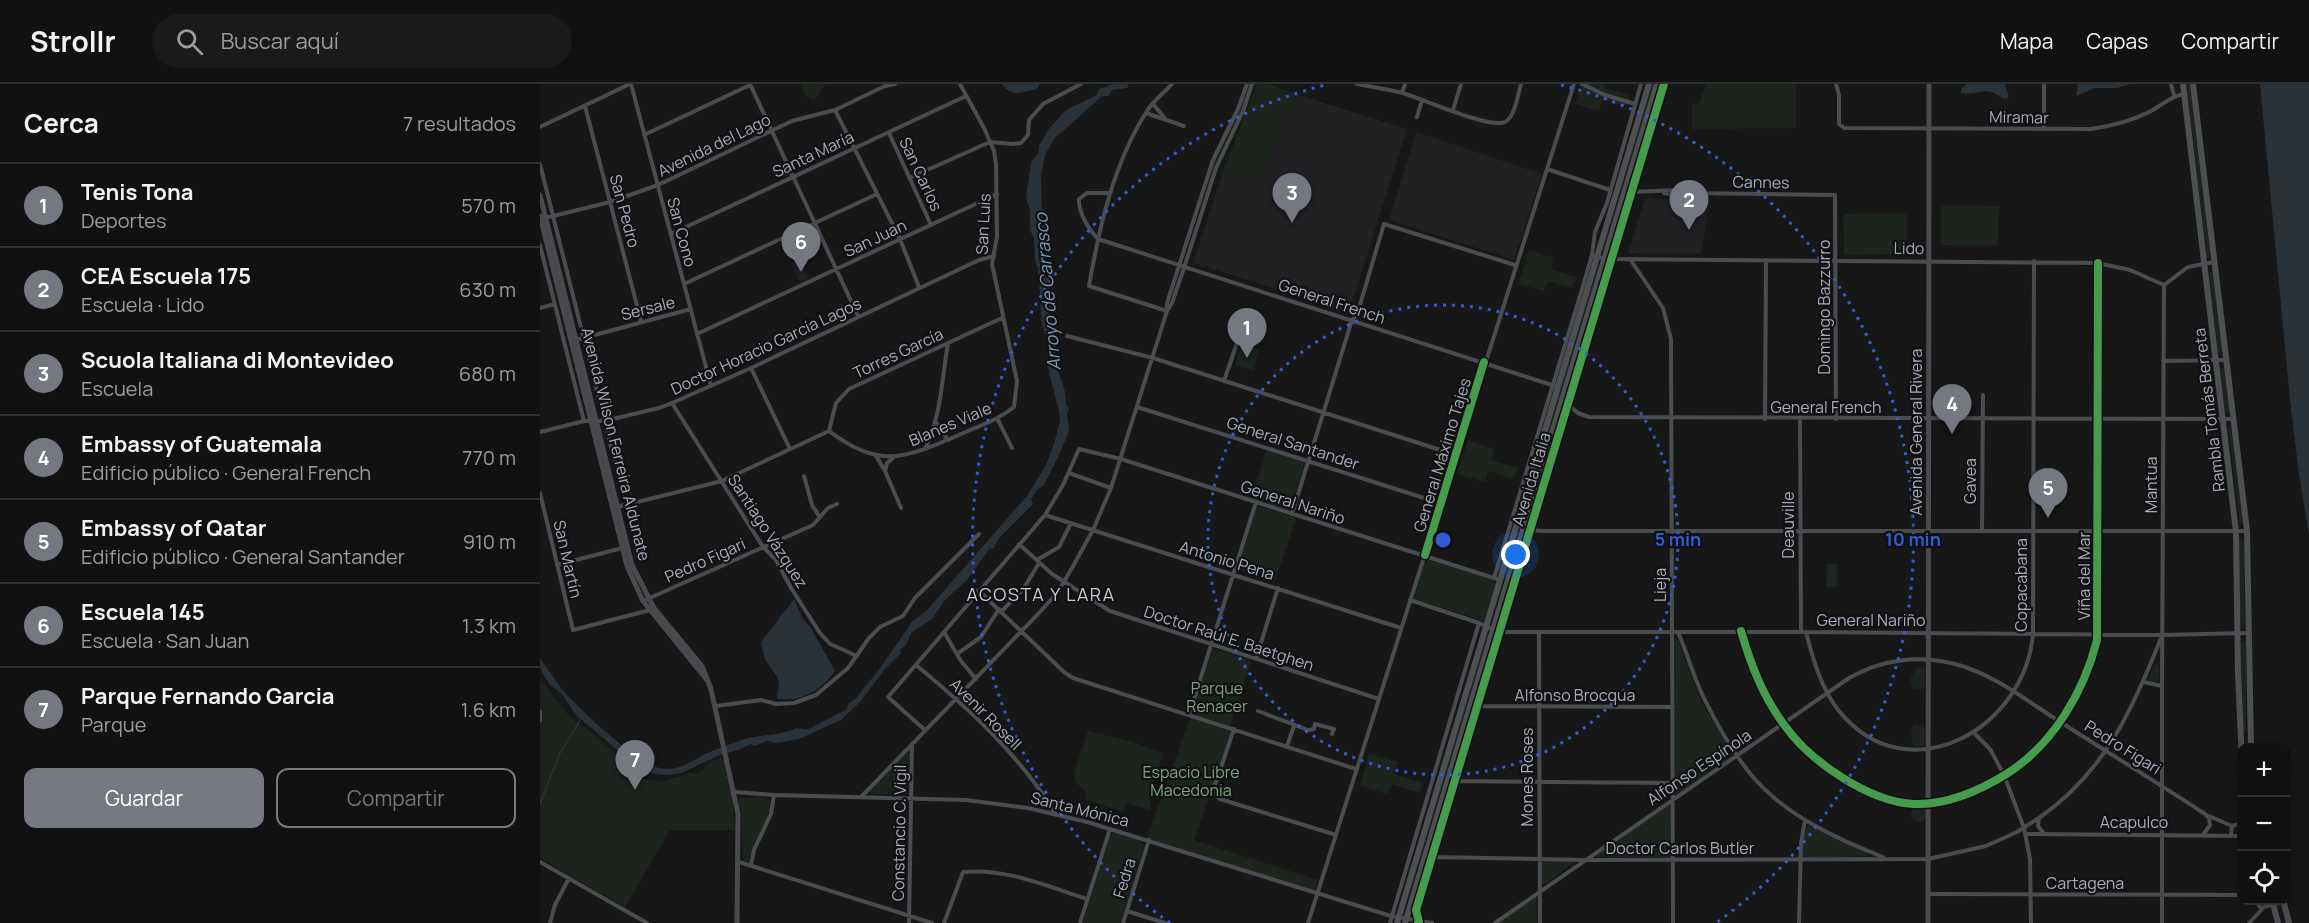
<!DOCTYPE html>
<html lang="es">
<head>
<meta charset="utf-8">
<style>
	:root { --surface:#111; --page:#1a1a1a; --text:#f1f3f6; --muted:#9c9d9f; --line:#303131; --accent:#757880 }
	body { margin:0; font-family:Manrope,sans-serif; background:var(--page); color:var(--text) }
	.controls { position:absolute; right:18px; bottom:18px; display:grid; overflow:hidden; border-radius:12px; box-shadow:0 6px 24px #0002 }
	.controls button { width:54px; height:54px; display:grid; place-items:center; padding:0; border:0; border-bottom:2px solid var(--line); background:var(--surface); color:var(--text); font:30px sans-serif }
	.you { position:absolute; left:976px; top:471px; width:21px; height:21px; margin:-15px; border:4px solid #fff; border-radius:50%; background:#1a73e8; box-shadow:0 0 0 9px #1a73e833 }
	.badge { display:grid; place-items:center; width:39px; height:39px; border-radius:50%; background:var(--accent); color:#fff; font-size:20px; font-weight:700 }
	.pin { position:absolute; translate:-50% -50px; filter:drop-shadow(0 2px 3px #0008) }
	.pin::after { content:''; position:absolute; top:32px; width:21px; height:18px; background:inherit; clip-path:polygon(0 0,100% 0,50% 100%) }
	.list { margin:0; padding:0; list-style:none }
	h2 { display:flex; justify-content:space-between; align-items:center; height:78px; margin:0; padding:0 24px; font-size:26px }
	h2 small { font-size:20px; font-weight:400; color:var(--muted) }
	.list li { display:grid; grid-template-columns:39px 1fr auto; gap:18px; align-items:center; box-sizing:border-box; height:84px; padding:0 24px; border-top:2px solid var(--line) }
	.list b { display:block; font-size:22px; white-space:nowrap }
	.list p { margin:0; font-size:20px; white-space:nowrap; color:var(--muted) }
	.list em { font-size:20px; font-style:normal; color:var(--muted) }
	.actions { display:flex; gap:12px; padding:18px 24px }
	.actions a { flex:1; padding:14px 0; border:2px solid var(--accent); border-radius:12px; text-align:center; font-size:21px; color:var(--accent) }
	.actions .main { background:var(--accent); color:#fff }
	.icon { flex:none; width:33px; height:33px; fill:none; stroke:currentColor; stroke-width:2; stroke-linecap:round; stroke-linejoin:round }
	.map { position:relative; flex:none; width:1769px; height:839px; overflow:hidden }
	header { display:flex; align-items:center; gap:36px; box-sizing:border-box; height:84px; padding:0 30px; background:var(--surface); border-bottom:2px solid var(--line) }
	header strong { font-size:28px }
	nav { display:flex; gap:33px; margin-inline-start:auto; font-size:21px }
	.search { width:420px; height:54px; background:var(--page); display:flex; align-items:center; gap:15px; box-sizing:border-box; padding:0 21px; border-radius:33px; color:var(--muted); font-size:22px }
	main { display:flex }
	aside { flex:1; background:var(--surface) }
	.map>svg:first-child { display:block }
	.built { fill:#212123 }
	.green { fill:#1d241e }
	.water { fill:#2a3239 }
	.lines { fill:none; stroke-linecap:round; stroke-linejoin:round }
	.stream { stroke:#2a3239; stroke-width:1.5 }
	.minor { stroke:#4b4c50; stroke-width:4 }
	.secondary { stroke:#4a4a4e; stroke-width:5 }
	.primary { stroke:#4d4f52; stroke-width:6 }
	.cycleway-casing { stroke:#111113; stroke-width:11 }
	.cycleway { stroke:#469c4c; stroke-width:8 }
	.ring { fill:none; stroke:#325cd3; stroke-width:3; stroke-dasharray:3 6 }
	.labels { text-anchor:middle; dominant-baseline:central; stroke-width:4.5; stroke-linejoin:round; paint-order:stroke }
	.street-label { font-size:16px; fill:#a8adb8; stroke:#111113 }
	.park-label { font-size:16px; fill:#7fa381; stroke:#111113 }
	.water-label { font-size:18px; font-style:italic; fill:#7f9bb3; stroke:#111113 }
	.neighbourhood-label { font-size:18px; letter-spacing:1.5px; fill:#c9ccd4; stroke:#111113 }
	.centre { fill:#325cd3; stroke:#111113; stroke-width:3 }
	.ring-label { font-size:18px; text-anchor:middle; font-weight:bold; fill:#325cd3; stroke:#111113; stroke-width:4.5; stroke-linejoin:round; paint-order:stroke }
</style>
</head>
<body>
<header>
<strong>Strollr</strong>
<div class="search"><svg class="icon" aria-label="search" viewBox="0 0 24 24"><circle cx="10" cy="10" r="6"/><path d="M15 15l6 6"/></svg>Buscar aquí</div>
<nav><a>Mapa</a><a>Capas</a><a>Compartir</a></nav>
</header>
<main>
<aside>
<h2>Cerca<small>7 resultados</small></h2>
<ul class="list">
<li><span class="badge">1</span><div><b>Tenis Tona</b><p>Deportes</p></div><em>570 m</em></li>
<li><span class="badge">2</span><div><b>CEA Escuela 175</b><p>Escuela · Lido</p></div><em>630 m</em></li>
<li><span class="badge">3</span><div><b>Scuola Italiana di Montevideo</b><p>Escuela</p></div><em>680 m</em></li>
<li><span class="badge">4</span><div><b>Embassy of Guatemala</b><p>Edificio público · General French</p></div><em>770 m</em></li>
<li><span class="badge">5</span><div><b>Embassy of Qatar</b><p>Edificio público · General Santander</p></div><em>910 m</em></li>
<li><span class="badge">6</span><div><b>Escuela 145</b><p>Escuela · San Juan</p></div><em>1.3 km</em></li>
<li><span class="badge">7</span><div><b>Parque Fernando Garcia</b><p>Parque</p></div><em>1.6 km</em></li>
</ul>
<div class="actions"><a class="main">Guardar</a><a>Compartir</a></div>
</aside>
<div class="map">
<svg width="1769" height="839" viewBox="0 0 1769 839">
	<rect width="100%" height="100%" fill="#171717"/>
	<!-- built -->
	<path class="built" d="M759,11L867,45L809,228L653,179L683,88L720,99L739,45Z
		M876,48L1002,90L974,176L849,136Z
		M1105,114L1170,117L1161,170L1088,169Z
		M259,175L268,194L260,198L251,179Z"/>
	<!-- green -->
	<path class="green" d="M263,0H287C279,5 280,12 273,17L262,7Z
		M709,0H710L700,30L677,76L658,133L678,67L699,28Z
		M717,0H728L759,11L739,45L720,99L683,88Z
		M1041,0H1065L1064,4L1090,11L1087,22L1062,16L1059,27L1035,20Z
		M1112,0H1116L1065,166H1063Z
		M1166,0H1256V44L1152,45V21L1160,18Z
		M1646,0H1651L1671,172L1669,174L1667,173Z
		M1401,121L1459,122L1458,162L1401,161Z
		M1367,129V170L1304,171L1303,130Z
		M989,166L1014,174L1011,185L1036,193L1032,204L1008,197L1004,207L978,200Z
		M1057,181L1060,182L955,526L953,525Z
		M1669,188H1673L1683,267L1680,270L1678,268Z
		M701,260L719,266L713,286L695,281Z
		M1681,283L1685,284L1690,328L1687,329L1685,328L1680,285Z
		M1688,343H1691L1693,354L1703,438L1700,442Z
		M928,356L954,365L951,376L978,384L974,395L948,387L945,398L917,390Z
		M727,366L763,378L764,382L750,425L745,426L711,414Z
		M721,423L756,434L735,497L697,485L715,426L716,424Z
		M1701,455L1704,457L1705,541L1702,544L1700,542L1699,457Z
		M888,476L950,495L956,500L945,535L942,536L875,515L874,511L884,479Z
		M1287,480H1297V503H1286Z
		M946,550H949L871,805L870,803Z
		M1137,554L1160,615L1193,671L1138,710L1134,708V555Z
		M1704,557L1706,559V645L1704,648L1701,645V559Z
		M672,565L711,576L690,643L657,632L652,628Z
		M1615,579L1619,581V594L1616,598L1608,595Z
		M1380,583L1384,584L1385,602L1383,605H1374C1367,597 1372,588 1380,583Z
		M0,594L29,632L57,652L96,691L108,696L125,697L150,689H159L172,677L182,673L192,712L195,746H130L85,823L0,774Z
		M650,634L688,646L691,649L654,756L778,796L775,807L607,754Z
		M1374,641L1386,644L1384,662L1373,663L1371,647Z
		M548,647L586,656L623,669L610,711V726L586,719L584,728L545,715L546,708L536,699L534,689Z
		M368,667L370,670L368,710H331L330,704Z
		M829,670L858,678L854,690L883,699L880,709L851,700L848,710L820,702Z
		M225,713L231,718C229,740 213,756 209,778L203,777L201,729L198,714Z
		M1128,719L1131,721L1130,773H1054Z
		M1371 730a8 8 0 1 1 16 0a8 8 0 1 1-16 0Z
		M1268,741L1326,769L1328,772L1264,774L1262,771L1263,757Z
		M575,749L600,757L604,762L580,839H543L569,756L572,750Z
		M1005,777H1036L1004,801L1001,800V779Z
		M996,812L997,839H957Z"/>
	<!-- water -->
	<path class="water" d="M462,0H500L497,5C483,8 471,14 462,0Z
		M574,0H589L587,4L572,6L568,12H562L514,55L505,71L501,93L502,128L508,166L505,185L509,193L508,202L513,209L509,211L513,233L509,240L516,269L512,270L510,275C519,286 527,306 526,321L529,324L527,329L529,347L520,369L504,401L497,406L491,415L493,420L459,454L454,464L449,465L427,496L405,516L392,535L371,549L367,559L360,566L361,569L345,585L321,617L301,636L259,655L236,659L227,657L215,662L211,660L198,666L180,671L141,689L130,691L114,690L96,682L36,631L22,610L9,600L0,584V574C10,588 20,605 33,617C50,634 103,686 127,685C142,685 153,676 165,670C176,665 188,661 199,657C215,650 243,652 256,644L267,646L307,625L308,620L315,615L338,587L372,538L387,526L487,412L506,381L514,360L520,337L519,327L508,284L507,257L502,240L498,184L495,176L494,155L490,146V127L486,114L491,78L499,68V62L508,46L526,26L557,11L559,5Z
		M1427,0H1465L1469,13L1464,15C1442,0 1443,12 1421,9V5Z
		M1538,0H1591L1577,4H1555L1536,12Z
		M1720,0H1769V450L1759,390L1750,316Z
		M254,515L263,535L271,544L295,587C282,607 260,618 237,615L239,599L237,593L225,575L221,558Z"/>
	<g class="lines">
		<!-- stream -->
		<path class="stream" d="M0,720L20,669L41,635"/>
		<!-- minor -->
		<path class="minor" d="M91,0L171,302
			M210,0L318,232
			M817,0C832,3 848,5 863,9C883,15 949,45 965,38C975,33 978,10 981,0
			M1042,0L1065,11L1095,20
			M1296,0L1299,11V40L1304,44L1551,45C1572,42 1592,37 1611,27C1622,21 1631,12 1644,10
			M1504,0V45
			M1631,0L1634,11
			M862,9L865,0
			M613,20L624,33
			M45,22L101,237
			M295,26L360,155L379,203
			M913,26L921,0
			M606,29L644,42
			M877,33L882,16
			M0,43L90,0
			M349,49L391,141
			M104,51L210,1
			M0,80L75,379
			M1007,85L1070,106
			M369,94L450,58L473,60L481,59L488,51L489,36L503,20L541,0
			M1091,108L1139,106L1146,109L1295,111L1296,335
			M570,109H547L539,115C538,128 549,146 558,155L1018,303
			M1124,109L1135,111L1146,109
			M5,134L70,118L118,101L252,37L295,26L345,2L355,0
			M131,150L426,12
			M0,161L44,337
			M1052,171L1065,175L1558,179L1590,186L1624,201
			M1090,175L1123,224L1131,255L1133,839
			M144,200L337,110
			M1624,201L1648,183L1674,178
			M0,224L15,220
			M627,226V219L673,76L698,25L707,0
			M627,227L549,202C559,144 574,78 607,27C613,17 624,9 632,0
			M157,250L457,110
			M527,252L613,274L916,371
			M36,256L151,225
			M1623,277L1686,276
			M211,284L250,365
			M684,297L699,253
			M132,319L223,463L236,476L251,504L280,549L290,560L317,572
			M1028,321L1038,329L1049,333L1693,335
			M597,323L900,419
			M457,334L472,364
			M1225,335L1226,176
			M1260,335L1261,548
			M395,337L408,356
			M289,347C341,386 366,374 421,350C439,342 458,336 474,323L477,297L452,180L457,153L456,80L454,67L444,44L420,0
			M289,347L296,319L309,305L462,234
			M0,348L44,337H64L119,324L132,319L211,284L439,176L454,172
			M385,365C401,333 402,294 408,259
			M336,372L345,387L361,424
			M345,387L347,379L353,374
			M529,389L571,404
			M264,392L272,421L279,432
			M0,409L33,546L110,526
			M77,423L182,397L289,347
			M752,430L812,236L817,231L844,140L975,181
			M505,431L861,544
			M985,442L989,446L1004,447H1707
			M1442,446L1443,311
			M479,460L512,490L570,527L839,615
			M497,476L519,463L531,439
			M17,481L82,464
			M954,494L1043,202L1052,171L1055,148L1067,119L1101,0
			M439,507L524,588L533,594L816,685
			M870,516L939,539L958,548H1261L1622,551L1709,549
			M103,517L273,441L288,424L297,420
			M461,528L484,504L499,479
			M1201,547C1211,581 1223,613 1245,642C1270,677 1329,718 1374,720C1407,721 1441,706 1468,689C1513,660 1544,608 1557,556L1558,179
			M404,548L421,577L436,595
			M999,548L1000,839
			M1138,548C1147,569 1153,591 1163,612C1177,641 1193,670 1214,694C1247,732 1297,755 1343,773
			M1266,548C1273,576 1281,604 1299,627C1368,712 1486,644 1493,549L1494,177
			M417,570L441,553L459,525
			M716,575L738,504
			M376,581C428,624 479,670 515,729
			M1604,598L1622,602V839
			M1622,602L1624,201
			M176,622L221,616L236,620L254,619L276,611L308,584L329,554L340,543L363,532L375,514L439,450
			M937,622L1133,623
			M718,627L768,646L774,645L775,640L794,645L792,650
			M0,628V636
			M649,631L716,418
			M694,645L674,704L676,711L680,715L796,751
			M385,646L348,613L505,431L523,401L539,365L581,375L960,496
			M1434,649L1450,665L1464,691L1484,744L1490,775L1491,839
			M747,662L754,642
			M914,697L1133,699
			M195,708L234,711L426,716L488,724L547,738L851,832L892,839
			M322,712L499,529L517,509L532,484L553,446L571,404L627,227L632,219L644,184L676,84L703,27L712,0
			M1669,732L1692,742L1691,750
			M1499,734C1564,689 1593,625 1621,554
			M1692,742L1702,739
			M1486,750L1702,752
			M892,773L1044,776L1388,775L1446,762L1477,748L1499,734L1498,742L1504,750
			M0,778L107,839
			M199,778L392,839
			M211,781L214,766L231,730L234,711
			M1388,810L1702,811
			M1716,816L1721,825
			M587,827L625,839
			M879,838L876,826L1124,0
			M10,839L15,821L29,794
			M369,839L372,660
			M404,839L423,788C467,784 506,802 547,815
			M540,839L570,745
			M583,839L609,756
			M768,839L1034,0
			M850,839L939,539
			M955,839L1309,594C1341,576 1378,570 1415,580C1454,590 1488,618 1522,639C1570,670 1618,699 1665,730L1669,734L1670,741L1663,751
			M1259,839L1261,760L1265,736
			M1709,839L1724,823L1743,818"/>
		<!-- secondary -->
		<path class="secondary" d="M0,111L92,481L114,524L162,582L171,605L198,730L197,839
			M0,132L87,482L103,517L166,595
			M1388,839L1389,0"/>
		<!-- primary -->
		<path class="primary" d="M1643,0L1696,448L1698,590L1702,676
			M1653,0L1707,447L1711,664
			M1732,816L1738,839
			M1743,816L1749,839
			M857,839L1109,0
			M865,839L1117,0"/>
		<defs>
			<path id="cycleway" d="M885,471L944,278
				M1201,547C1211,581 1223,613 1245,642C1270,677 1329,718 1374,720C1407,721 1441,706 1468,689C1513,660 1544,608 1557,556L1558,179
				M878,839L879,838L876,826L1124,0"/>
		</defs>
		<!-- cycleway casing -->
		<use href="#cycleway" class="cycleway-casing"/>
		<!-- cycleway -->
		<use href="#cycleway" class="cycleway"/>
	</g>
	<!-- distance rings -->
	<g class="ring">
		<circle cx="903" cy="456" r="235"/>
		<path d="M630 839A470 470 0 0 1 785 1M1021 1A470 470 0 0 1 1176 839"/>
	</g>
	<g class="labels">
		<!-- street labels -->
		<g class="street-label">
			<text transform="translate(1479 33) rotate(1)">Miramar</text>
			<text transform="translate(174 61) rotate(-26)">Avenida del Lago</text>
			<text transform="translate(273 70) rotate(-25)">Santa María</text>
			<text transform="translate(381 90) rotate(65)">San Carlos</text>
			<text transform="translate(1221 98) rotate(1)">Cannes</text>
			<text transform="translate(85 127) rotate(75)">San Pedro</text>
			<text transform="translate(443 140) rotate(-87)">San Luis</text>
			<text transform="translate(142 148) rotate(75)">San Cono</text>
			<text transform="translate(335 154) rotate(-25)">San Juan</text>
			<text transform="translate(1369 164) rotate(1)">Lido</text>
			<text transform="translate(792 217) rotate(18)">General French</text>
			<text transform="translate(1284 223) rotate(-90)">Domingo Bazzurro</text>
			<text transform="translate(108 224) rotate(-14)">Sersale</text>
			<text transform="translate(226 262) rotate(-25)">Doctor Horacio García Lagos</text>
			<text transform="translate(358 269) rotate(-25)">Torres García</text>
			<text x="1286" y="323">General French</text>
			<text transform="translate(1669 326) rotate(-97)">Rambla Tomás Berreta</text>
			<text transform="translate(410 340) rotate(-23)">Blanes Viale</text>
			<text transform="translate(1376 348) rotate(-90)">Avenida General Rivera</text>
			<text transform="translate(753 359) rotate(18)">General Santander</text>
			<text transform="translate(76 360) rotate(76)">Avenida Wilson Ferreira Aldunate</text>
			<text transform="translate(902 371) rotate(-73)">General Máximo Tajes</text>
			<text transform="translate(991 395) rotate(-73)">Avenida Italia</text>
			<text transform="translate(1430 397) rotate(-90)">Gavea</text>
			<text transform="translate(1611 401) rotate(-90)">Mantua</text>
			<text transform="translate(753 418) rotate(18)">General Nariño</text>
			<text transform="translate(1248 441) rotate(-90)">Deauville</text>
			<text transform="translate(228 447) rotate(57)">Santiago Vázquez</text>
			<text transform="translate(28 475) rotate(77)">San Martín</text>
			<text transform="translate(165 476) rotate(-24)">Pedro Figari</text>
			<text transform="translate(687 476) rotate(17)">Antonio Pena</text>
			<text transform="translate(1544 492) rotate(-90)">Viña del Mar</text>
			<text transform="translate(1120 501) rotate(-90)">Lieja</text>
			<text transform="translate(1481 501) rotate(-90)">Copacabana</text>
			<text x="1331" y="536">General Nariño</text>
			<text transform="translate(689 554) rotate(18)">Doctor Raúl E. Baetghen</text>
			<text x="1035" y="611">Alfonso Brocqua</text>
			<text transform="translate(446 630) rotate(45)">Avenir Rosell</text>
			<text transform="translate(1583 663) rotate(32)">Pedro Figari</text>
			<text transform="translate(1159 683) rotate(-34)">Alfonso Espínola</text>
			<text transform="translate(987 693) rotate(-90)">Mones Roses</text>
			<text transform="translate(540 725) rotate(14)">Santa Mónica</text>
			<text x="1594" y="738">Acapulco</text>
			<text transform="translate(359 749) rotate(-89)">Constancio C. Vigil</text>
			<text x="1140" y="764">Doctor Carlos Butler</text>
			<text transform="translate(584 794) rotate(-73)">Fedra</text>
			<text x="1545" y="799">Cartagena</text>
		</g>
		<!-- park labels -->
		<g class="park-label">
			<text x="677" y="604">Parque<tspan x="677" dy="18">Renacer</tspan></text>
			<text x="651" y="688">Espacio Libre<tspan x="651" dy="18">Macedonia</tspan></text>
		</g>
		<!-- water labels -->
		<g class="water-label">
			<text transform="translate(507 208) rotate(-95)">Arroyo de Carrasco</text>
		</g>
		<!-- neighbourhood labels -->
		<g class="neighbourhood-label">
			<text x="501" y="510">ACOSTA Y LARA</text>
		</g>
	</g>
	<circle cx="903" cy="456" r="9" class="centre"/>
	<g class="ring-label">
		<text x="1138" y="462">5 min</text>
		<text x="1373" y="462">10 min</text>
	</g>
</svg>
<div class="controls">
<button>+</button>
<button>−</button>
<button><svg class="icon" aria-label="locate" viewBox="0 0 24 24"><circle cx="12" cy="12" r="6"/><path d="M12 2v4M12 18v4M2 12h4M18 12h4"/></svg></button>
</div>
<div class="you"></div>
<div class="pin badge" style="left:707px;top:274px">1</div>
<div class="pin badge" style="left:1149px;top:146px">2</div>
<div class="pin badge" style="left:752px;top:139px">3</div>
<div class="pin badge" style="left:1412px;top:350px">4</div>
<div class="pin badge" style="left:1508px;top:434px">5</div>
<div class="pin badge" style="left:261px;top:188px">6</div>
<div class="pin badge" style="left:95px;top:706px">7</div>
</div>
</main>
</body>
</html>
